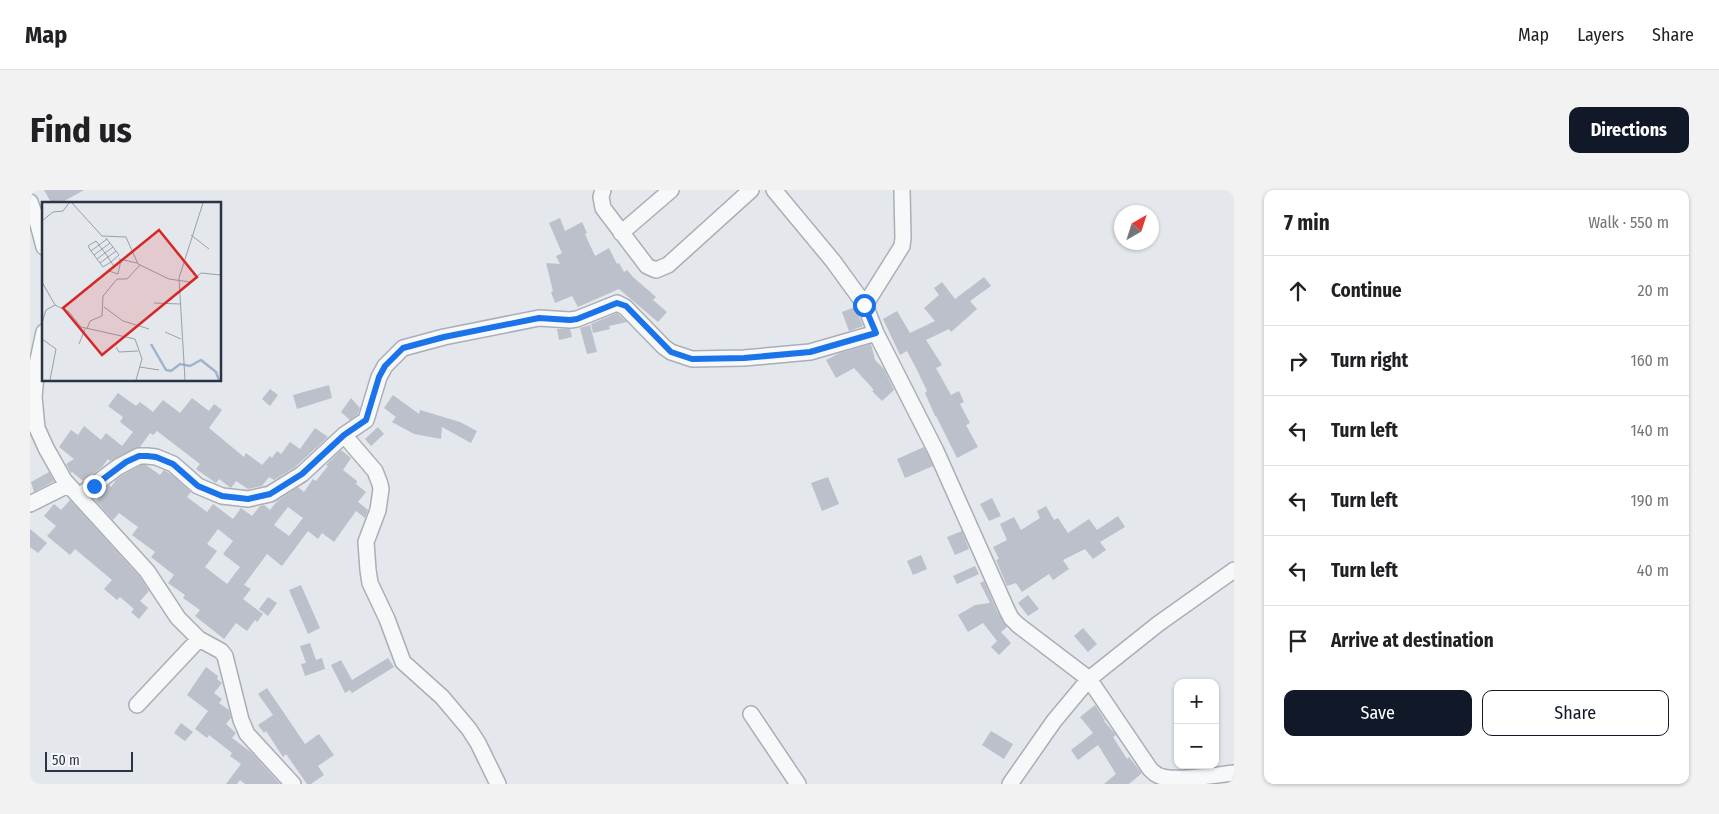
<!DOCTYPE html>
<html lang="en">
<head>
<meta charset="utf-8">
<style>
	:root { --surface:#fff; --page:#f2f2f2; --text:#202124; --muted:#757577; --line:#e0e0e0; --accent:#111827 }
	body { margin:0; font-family:"Fira Sans Condensed",sans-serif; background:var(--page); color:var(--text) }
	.controls { position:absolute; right:15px; bottom:15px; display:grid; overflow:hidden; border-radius:10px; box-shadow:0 1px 4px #0004 }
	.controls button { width:45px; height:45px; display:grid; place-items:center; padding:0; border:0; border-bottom:1px solid var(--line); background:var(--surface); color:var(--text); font:25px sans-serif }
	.compass { position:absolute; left:1084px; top:15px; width:45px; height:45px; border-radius:50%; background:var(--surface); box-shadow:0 1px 4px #0004; rotate:39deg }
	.scale { position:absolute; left:15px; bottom:12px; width:88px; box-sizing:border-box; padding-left:5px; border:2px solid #2b3445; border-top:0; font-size:14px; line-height:18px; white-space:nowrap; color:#2b3445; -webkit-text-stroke:4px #f4f6f9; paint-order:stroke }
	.stop { position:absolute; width:15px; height:15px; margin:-11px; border:4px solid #1a73e8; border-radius:50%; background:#fff }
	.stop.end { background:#1a73e8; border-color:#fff; box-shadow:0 1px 5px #0008 }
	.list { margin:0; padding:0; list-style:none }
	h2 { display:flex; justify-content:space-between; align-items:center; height:65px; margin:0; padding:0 20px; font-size:21px }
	h2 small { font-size:16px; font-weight:400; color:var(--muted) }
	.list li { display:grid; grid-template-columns:32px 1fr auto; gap:15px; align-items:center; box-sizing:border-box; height:70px; padding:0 20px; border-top:1px solid var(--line) }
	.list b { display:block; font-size:19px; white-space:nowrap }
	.list em { font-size:16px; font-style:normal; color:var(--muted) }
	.actions { display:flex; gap:10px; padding:15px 20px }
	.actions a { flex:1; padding:11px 0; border:1px solid var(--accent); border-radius:10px; text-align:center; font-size:18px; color:var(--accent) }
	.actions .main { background:var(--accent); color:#fff }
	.icon { flex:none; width:28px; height:28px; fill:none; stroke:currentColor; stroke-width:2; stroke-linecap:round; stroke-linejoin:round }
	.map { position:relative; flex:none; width:1204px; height:594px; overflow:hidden; border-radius:10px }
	header { display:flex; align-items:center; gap:30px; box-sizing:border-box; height:70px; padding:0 25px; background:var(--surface); border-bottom:1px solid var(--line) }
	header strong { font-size:24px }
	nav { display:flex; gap:28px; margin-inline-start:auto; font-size:18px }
	.intro { display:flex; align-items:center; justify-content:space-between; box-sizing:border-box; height:120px; padding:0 30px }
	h1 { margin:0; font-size:35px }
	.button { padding:12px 22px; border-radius:10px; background:var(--accent); color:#fff; font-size:18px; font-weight:700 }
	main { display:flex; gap:30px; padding:0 30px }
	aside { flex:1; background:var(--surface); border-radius:10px; box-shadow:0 1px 4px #0004 }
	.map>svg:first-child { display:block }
	.building { fill:#bbc0ca; fill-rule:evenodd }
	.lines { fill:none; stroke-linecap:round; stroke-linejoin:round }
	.minor-casing { stroke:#a9aeb7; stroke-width:18 }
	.minor { stroke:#f7f8fa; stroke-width:15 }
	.route { stroke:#1a73e8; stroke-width:6 }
	.inset-river { fill:none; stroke:#9fb4cc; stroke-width:2.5 }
	.inset-road { fill:none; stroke:#9a9fa9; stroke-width:1 }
	.view { fill:#d62828; fill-opacity:0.15; stroke:#d62828; stroke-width:2.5 }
	.inset-edge { fill:none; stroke:#2b3445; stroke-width:2.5 }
</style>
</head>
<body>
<header>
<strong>Map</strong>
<nav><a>Map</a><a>Layers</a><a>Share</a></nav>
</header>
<div class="intro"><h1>Find us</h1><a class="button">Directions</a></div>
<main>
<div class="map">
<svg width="1204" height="594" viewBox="0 0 1204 594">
	<rect width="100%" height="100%" fill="#e4e7ec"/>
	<!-- building -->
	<path class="building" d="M14,0H54L29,14H22Z
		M530,28L535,41L552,32L557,43L555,44L565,66L579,58L587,74L589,73L594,82L597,80L603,87L626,107L623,110L637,122L628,132L589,99L548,117L542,106L525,113L521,102L523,101L516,73L530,74L526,66L532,63L519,33Z
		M954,87L961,96L940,111L947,119L921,142L919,139L896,150L912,175L906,178L921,205L929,201L934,212L930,214L940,233L936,235L948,257L927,268L906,226H905L895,203L897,201L886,178L877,161L870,165L853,129L867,121L880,143L905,131L894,118L909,105L904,98L912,92L925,109Z
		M825,117L833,136L819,141L812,122Z
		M587,123L597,132L579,136L580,139L563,143L561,134Z
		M560,135L567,162L557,164L550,138Z
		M527,139H540L542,147L529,150Z
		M841,154L845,170L854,179L864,200L852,211L842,201L844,200L824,178L806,188L796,170L810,163Z
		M299,195L302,208L267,219L263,205Z
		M240,199L248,205L240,216L232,209Z
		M88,203L106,216L110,212L123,222L133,210L150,223L162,208L179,221L184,214L192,220L179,238L214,267L216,263L232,275L240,266L242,268L247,261L251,264L260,252L270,259L285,238L298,247L265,277L244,290L239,287L232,296L218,299L206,291L201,298L189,289L186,293L166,279L170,274L127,241L123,245L120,243L110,257L80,271L78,269L72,277L53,291L42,282L41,283L36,274L44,269L29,257L41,240L48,245L54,236L71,250L76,243L92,256L103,242L90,232L93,227L78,216Z
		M363,205L389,224L390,220L430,232L447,241L441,253L412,237L411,249L384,244L362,232L366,227L354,218Z
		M321,208L330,218L328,224L320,230L311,222Z
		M348,237L354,244L341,256L335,249Z
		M894,257L903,276L875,288L867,269Z
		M311,260L321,268L313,280L327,291L326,294L336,302L328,312L338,320L335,328L326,321L304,352L292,343L288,349L278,341L252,376L237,364L214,395L221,399L213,409L233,424L227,432L225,430L217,441L206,433L194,449L165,426L170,420L153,408L155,405L138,393L144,385L121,367L125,362L102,345L108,337L89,323L83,330L66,311L71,305L69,303L79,295L81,297L86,290L93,285L111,275H116L130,285L134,280L143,286L161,302L157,307L177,322L183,314L203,329L211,318L222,326L230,316L234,315L240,320L247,311L268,297L274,302L283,289L286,291L298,276L296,275ZM258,317L273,328L259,346L244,335ZM188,339L203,351L193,364L210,377L197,394L175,377L187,361L177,354Z
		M19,282L24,291L4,302L1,292Z
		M798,287L809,314L792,321L781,293Z
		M962,308L971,326L959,331L950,314Z
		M40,310L110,387L119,401L110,411L118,418L109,429L101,422L104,419L90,407L87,410L74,399L82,390L45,359L40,365L17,346L26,336L14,326L24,314L31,320Z
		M1016,316L1024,330L1028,328L1038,343L1059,329L1067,340L1088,326L1095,337L1070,352L1076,360L1063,369L1055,359L1033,370L1039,379L1023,390L1019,384L992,402L986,393L977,396L966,370L969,369L963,357L977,350L970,334L984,327L991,340L1010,328L1007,321Z
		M0,339L17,353L8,363L0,357Z
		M932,341L939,359L925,365L917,347Z
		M891,365L897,379L883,385L877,371Z
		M945,376L949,384L927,394L923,386Z
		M954,391L967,421L977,437L971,442L981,453L969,465L961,457L967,451L953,433L938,442L928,425L945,415L960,413L950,393Z
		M271,395L290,438L278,444L259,400Z
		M998,405L1009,419L998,426L988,413Z
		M238,407L247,413L238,426L229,419Z
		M1053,438L1067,454L1058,462L1044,446Z
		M280,453L286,470L292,468L295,479L275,486L271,474L276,473L270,456Z
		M358,468L364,477L322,503L320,500L315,503L301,475L311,470L322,490Z
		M176,477L188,486L187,489L192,493L184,503L192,509L189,513L199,520L201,528L196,534L206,543L202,548L221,562L250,594H215L210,590L207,594H196L211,574L200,566L202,563L179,545L177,548L165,539L178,521L157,505Z
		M237,498L275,554L289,544L304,565L288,576L294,585L281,594H277L256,564L253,567L236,541L234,543L228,535L243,525L228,504Z
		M1065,515L1075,530L1074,531L1086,545L1083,547L1097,569L1099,567L1112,583L1099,594H1074L1086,584L1068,555L1048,570L1041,560L1063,543L1050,527Z
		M151,533L163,542L155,551L144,543Z
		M961,541L983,554L974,569L952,555Z"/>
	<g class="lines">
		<defs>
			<path id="minor" d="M573,0L571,7L573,18L617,76L626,80L638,75L721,0
				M744,0L803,71L835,115
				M872,0L873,48L872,56L835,115L846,143L906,261L977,420L981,428L988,435L1059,489L1120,579C1124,583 1127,586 1133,587C1149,591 1186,585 1204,583
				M0,12L8,34L14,57
				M591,43L641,0
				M14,142L7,174L4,207L7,238L16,258L34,290L117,381L148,428L169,449L191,461L195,466L211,530L217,544L263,594
				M314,245L345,281L350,294L351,299L348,320L336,352L338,380L340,393L357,429L373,472L412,507L439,539L448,553L468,594
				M49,306L88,277L109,266H117L126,267L143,274L168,296L192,306L218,309L240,304L272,284L314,245L336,230L349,187L355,176L373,158L414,147L509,128L540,130L547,129L587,113L595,117L634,157L641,162L662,169L714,168L780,162L846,143
				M0,314L38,295
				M107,515L169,449
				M721,524L768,594
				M980,594L1024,531L1059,489L1128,434L1204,380"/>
		</defs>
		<!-- minor casing -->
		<use href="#minor" class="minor-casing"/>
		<!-- minor -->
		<use href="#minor" class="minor"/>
	</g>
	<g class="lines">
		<!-- route -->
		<path class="route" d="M64,296L96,272L109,266H117L126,267L143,274L168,296L192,306L218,309L240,304L272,284L314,245L336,230L349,187L355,176L373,158L414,147L509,128L540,130L547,129L587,113L596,116L641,162L662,169L714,168L780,162L846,143L834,115"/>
	</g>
	<!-- overview -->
	<g transform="translate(12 12)">
		<rect width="179" height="179" fill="#e4e7ec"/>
		<path class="inset-river" d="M109,142L124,168L129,169L138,162L148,164L159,158L174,170L177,178"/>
		<path class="inset-road" d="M30,1L60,34L84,35L96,62L127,77L148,80L159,71L179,73M0,19L11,10L21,9L27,1M149,33L167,47M64,36L77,53L69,60L72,64M49,49L46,44L54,39L55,40L57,43L63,51L64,52L69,60L61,65L49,49L65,37M52,53L68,41M55,57L71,45M77,57L95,61M58,61L74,49M72,64L67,69L76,72L79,58M0,80L13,103M112,101L138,102M62,105L81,119L107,127M0,121L4,108L13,103L27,110L39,125L93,137L100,157L94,178M45,127L48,119L60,114L61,94L66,88L75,77H85L98,63M123,130L139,137M0,137L14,147L8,178M37,142L43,127M74,145L77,150L96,149M98,165L117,168M143,178L137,76L161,1"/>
		<path class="view" d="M117,28L155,75L60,153L21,106Z"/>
		<rect width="179" height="179" class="inset-edge"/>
	</g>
</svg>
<div class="controls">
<button>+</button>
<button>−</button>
</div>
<svg class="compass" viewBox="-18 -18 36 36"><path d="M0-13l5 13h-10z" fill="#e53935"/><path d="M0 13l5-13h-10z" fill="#757577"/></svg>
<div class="scale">50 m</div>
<div class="stop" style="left:834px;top:115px"></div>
<div class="stop end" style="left:64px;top:296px"></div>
</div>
<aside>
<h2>7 min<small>Walk · 550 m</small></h2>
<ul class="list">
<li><svg class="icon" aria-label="ahead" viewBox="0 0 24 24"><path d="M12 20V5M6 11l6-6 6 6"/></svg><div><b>Continue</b></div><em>20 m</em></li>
<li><svg class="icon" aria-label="right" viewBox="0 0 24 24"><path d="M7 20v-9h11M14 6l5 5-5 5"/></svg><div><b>Turn right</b></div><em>160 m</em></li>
<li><svg class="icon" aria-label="left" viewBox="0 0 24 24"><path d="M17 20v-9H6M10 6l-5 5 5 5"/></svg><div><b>Turn left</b></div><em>140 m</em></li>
<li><svg class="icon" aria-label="left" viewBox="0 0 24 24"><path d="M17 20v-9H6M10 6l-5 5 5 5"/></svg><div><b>Turn left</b></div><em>190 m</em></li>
<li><svg class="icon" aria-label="left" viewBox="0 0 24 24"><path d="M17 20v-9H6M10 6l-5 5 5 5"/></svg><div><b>Turn left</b></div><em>40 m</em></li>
<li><svg class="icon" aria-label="arrive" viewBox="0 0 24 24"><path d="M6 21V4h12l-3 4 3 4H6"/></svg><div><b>Arrive at destination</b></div></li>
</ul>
<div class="actions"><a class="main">Save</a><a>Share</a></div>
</aside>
</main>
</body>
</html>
